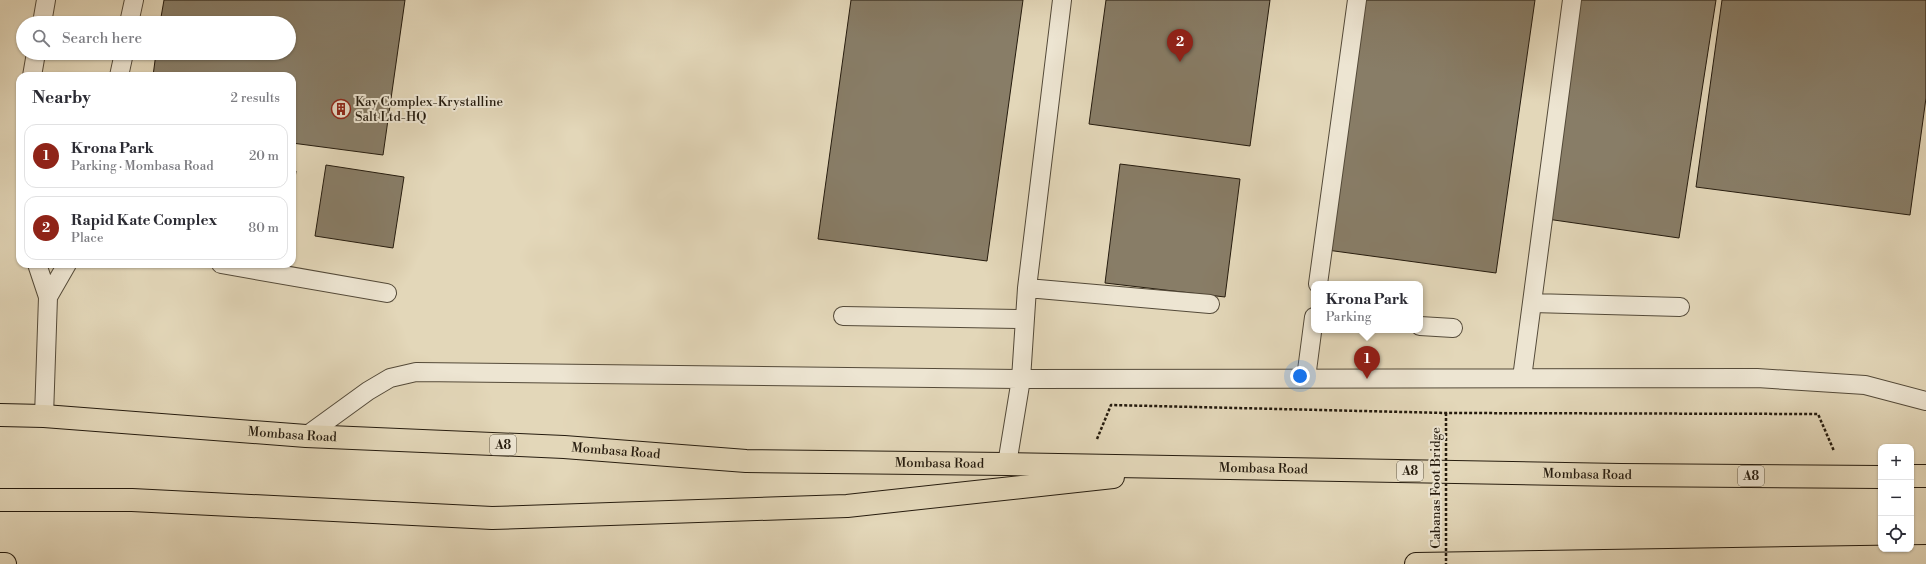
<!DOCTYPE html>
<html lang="en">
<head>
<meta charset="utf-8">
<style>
	:root { --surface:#fff; --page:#f7f7f7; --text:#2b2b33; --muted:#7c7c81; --line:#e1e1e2; --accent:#8f2418 }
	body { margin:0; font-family:"Libre Bodoni",serif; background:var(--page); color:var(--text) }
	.controls { position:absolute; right:12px; bottom:12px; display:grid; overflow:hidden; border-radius:8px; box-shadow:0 1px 3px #0004 }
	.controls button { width:36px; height:36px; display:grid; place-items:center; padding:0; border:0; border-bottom:1px solid var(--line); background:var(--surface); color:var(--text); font:20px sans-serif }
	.you { position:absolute; left:1300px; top:376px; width:14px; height:14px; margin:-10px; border:3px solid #fff; border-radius:50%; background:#1a73e8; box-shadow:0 0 0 6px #1a73e833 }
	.badge { display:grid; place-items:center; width:26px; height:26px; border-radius:50%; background:var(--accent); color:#fff; font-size:13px; font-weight:700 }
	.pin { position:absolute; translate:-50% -33px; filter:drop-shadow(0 1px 2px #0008) }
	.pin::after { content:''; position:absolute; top:21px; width:14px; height:12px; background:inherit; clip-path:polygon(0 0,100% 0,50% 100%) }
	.popup { position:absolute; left:1311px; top:281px; width:112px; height:52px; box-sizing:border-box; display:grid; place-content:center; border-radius:8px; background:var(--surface); filter:drop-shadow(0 1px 3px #0005); font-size:13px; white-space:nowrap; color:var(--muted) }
	.popup b { font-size:15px; color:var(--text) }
	.popup::after { content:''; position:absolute; left:50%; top:100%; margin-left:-8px; border:8px solid transparent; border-top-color:var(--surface) }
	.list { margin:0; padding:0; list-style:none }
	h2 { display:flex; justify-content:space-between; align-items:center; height:52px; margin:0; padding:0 16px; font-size:17px }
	h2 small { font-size:13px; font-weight:400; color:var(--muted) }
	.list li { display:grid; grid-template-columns:26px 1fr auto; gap:12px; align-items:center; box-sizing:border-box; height:64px; margin:0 8px 8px; padding:0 8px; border:1px solid var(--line); border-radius:12px }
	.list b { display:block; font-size:15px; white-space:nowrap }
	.list p { margin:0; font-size:13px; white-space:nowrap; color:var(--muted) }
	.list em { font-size:13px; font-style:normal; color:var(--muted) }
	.icon { flex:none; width:22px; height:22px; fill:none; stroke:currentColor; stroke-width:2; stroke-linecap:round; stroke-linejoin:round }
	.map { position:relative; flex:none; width:1926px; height:564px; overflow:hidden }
	.search { position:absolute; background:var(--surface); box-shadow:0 1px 3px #0004; left:16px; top:16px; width:280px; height:44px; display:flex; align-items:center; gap:10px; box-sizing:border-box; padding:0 14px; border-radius:22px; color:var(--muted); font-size:15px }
	.panel { position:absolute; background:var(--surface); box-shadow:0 1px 3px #0004; left:16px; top:72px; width:280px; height:196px; border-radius:12px }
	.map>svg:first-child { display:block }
	.building { fill:#887d67; stroke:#251b0e }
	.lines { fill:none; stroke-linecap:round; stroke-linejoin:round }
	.lane-casing { stroke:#544a39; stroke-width:20 }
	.highway-casing { stroke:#251b0e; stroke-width:24 }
	.path { stroke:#251b0e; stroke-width:2.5; stroke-dasharray:3 2; stroke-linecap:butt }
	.lane { stroke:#ede5d2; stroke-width:18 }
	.highway { stroke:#e3d7b9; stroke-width:22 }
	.path-bridge { stroke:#251b0e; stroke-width:2.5; stroke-dasharray:3 2; stroke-linecap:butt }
	.labels { text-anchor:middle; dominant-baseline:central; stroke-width:4; stroke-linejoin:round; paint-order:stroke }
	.shield { fill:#ede5d2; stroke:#615849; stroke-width:1 }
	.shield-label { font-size:12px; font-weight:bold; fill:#251b0e }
	.poi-label { font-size:13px; fill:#251b0e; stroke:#ede5d2; text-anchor:start }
	.street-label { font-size:13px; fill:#251b0e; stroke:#ede5d2 }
</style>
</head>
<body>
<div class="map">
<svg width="1926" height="564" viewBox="0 0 1926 564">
	<rect width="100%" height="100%" fill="#e3d7b9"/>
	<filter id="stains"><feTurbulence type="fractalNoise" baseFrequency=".005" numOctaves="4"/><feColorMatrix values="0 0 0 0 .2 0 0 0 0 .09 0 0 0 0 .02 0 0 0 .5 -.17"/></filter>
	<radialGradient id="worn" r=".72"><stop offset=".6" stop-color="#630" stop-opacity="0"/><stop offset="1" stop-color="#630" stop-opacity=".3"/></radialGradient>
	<!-- building -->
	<path class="building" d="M164,0H405L383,155L292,143V76H153L156,53H289V23H160Z
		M851,0H1023L987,261L818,239Z
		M1106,0H1270L1250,146L1089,124Z
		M1362,0H1535L1496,273L1327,250Z
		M1580,0H1716L1679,238L1547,219Z
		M1722,0H1926V98L1910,215L1696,187Z
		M1120,164L1240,179L1225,297L1105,283Z
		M326,165L404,177L393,248L315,236Z
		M292,171H296L292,202Z"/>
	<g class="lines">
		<defs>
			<path id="lane" d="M42,23L46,0
				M129,23L134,0
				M32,76L36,53
				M119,76L124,53
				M37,264L48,297L44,416
				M221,264L387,293
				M1318,284L1357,0
				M1027,288L1210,304
				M48,297L67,264
				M1532,303L1680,307
				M843,316L1025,319
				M1420,326L1453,328
				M1306,378L1314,317
				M1522,378L1572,0
				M306,436L368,391L390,378L416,372L1021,379L1757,378L1865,385L1926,401
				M1007,464L1021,379L1027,288L1062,0"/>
			<g id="highway">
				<path id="s1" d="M0,415L44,416L306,436L564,447L746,461L1007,464L1621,475L1881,477"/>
				<path d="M1911,476H1926"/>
				<path d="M0,500H132L492,518L847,506L1113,477"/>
				<path d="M0,564H5"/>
				<path d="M1416,564L1926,556"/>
			</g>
		</defs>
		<!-- lane casing -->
		<use href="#lane" class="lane-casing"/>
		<!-- highway casing -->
		<use href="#highway" class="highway-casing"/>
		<!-- path -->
		<path class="path" d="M1097,439L1111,405L1446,413L1818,414L1834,451"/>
		<!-- lane -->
		<use href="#lane" class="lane"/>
		<!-- highway -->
		<use href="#highway" class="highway"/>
		<!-- path-bridge -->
		<path class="path-bridge" d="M1446,413V564"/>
	</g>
	<!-- icons -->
	<defs>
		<symbol id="building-ring" viewBox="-11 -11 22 22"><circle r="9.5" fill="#ede5d2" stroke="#8f2418" stroke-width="1.5"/><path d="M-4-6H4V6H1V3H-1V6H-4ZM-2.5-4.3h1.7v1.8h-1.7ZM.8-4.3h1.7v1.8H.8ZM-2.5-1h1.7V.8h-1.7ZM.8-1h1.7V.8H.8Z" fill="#8f2418"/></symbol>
	</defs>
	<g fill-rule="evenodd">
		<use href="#building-ring" x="330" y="98" width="22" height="22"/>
	</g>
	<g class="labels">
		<!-- shield labels -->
		<g class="shield">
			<rect x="490" y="435" width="26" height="20" rx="3"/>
			<rect x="1397" y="461" width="26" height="20" rx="3"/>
			<rect x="1738" y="466" width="26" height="20" rx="3"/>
		</g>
		<g class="shield-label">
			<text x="503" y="445">A8</text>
			<text x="1410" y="471">A8</text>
			<text x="1751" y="476">A8</text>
		</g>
		<!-- poi labels -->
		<g class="poi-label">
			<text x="355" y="102">Kay Complex-Krystalline<tspan x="355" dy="15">Salt Ltd-HQ</tspan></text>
		</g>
		<!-- street labels -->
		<g class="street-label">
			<text stroke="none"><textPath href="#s1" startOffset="293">Mombasa Road</textPath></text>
			<text stroke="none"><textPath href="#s1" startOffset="617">Mombasa Road</textPath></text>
			<text stroke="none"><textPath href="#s1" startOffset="941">Mombasa Road</textPath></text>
			<text stroke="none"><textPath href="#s1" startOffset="1265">Mombasa Road</textPath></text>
			<text stroke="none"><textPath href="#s1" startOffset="1589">Mombasa Road</textPath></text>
			<text transform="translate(1436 488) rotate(-90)">Cabanas Foot Bridge</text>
		</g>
	</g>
	<rect width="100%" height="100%" filter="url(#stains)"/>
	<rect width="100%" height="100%" fill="url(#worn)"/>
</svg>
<div class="controls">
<button>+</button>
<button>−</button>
<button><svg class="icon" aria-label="locate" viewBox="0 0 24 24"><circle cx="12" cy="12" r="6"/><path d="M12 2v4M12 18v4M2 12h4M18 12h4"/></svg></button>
</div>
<div class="you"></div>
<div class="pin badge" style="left:1367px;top:379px">1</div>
<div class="popup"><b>Krona Park</b>Parking</div>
<div class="pin badge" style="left:1180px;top:62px">2</div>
<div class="search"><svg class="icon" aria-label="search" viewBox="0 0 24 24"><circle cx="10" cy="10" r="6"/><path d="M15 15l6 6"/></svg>Search here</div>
<section class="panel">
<h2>Nearby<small>2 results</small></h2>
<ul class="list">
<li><span class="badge">1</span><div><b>Krona Park</b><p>Parking · Mombasa Road</p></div><em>20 m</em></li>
<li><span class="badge">2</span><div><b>Rapid Kate Complex</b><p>Place</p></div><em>80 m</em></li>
</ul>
</section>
</div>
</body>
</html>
